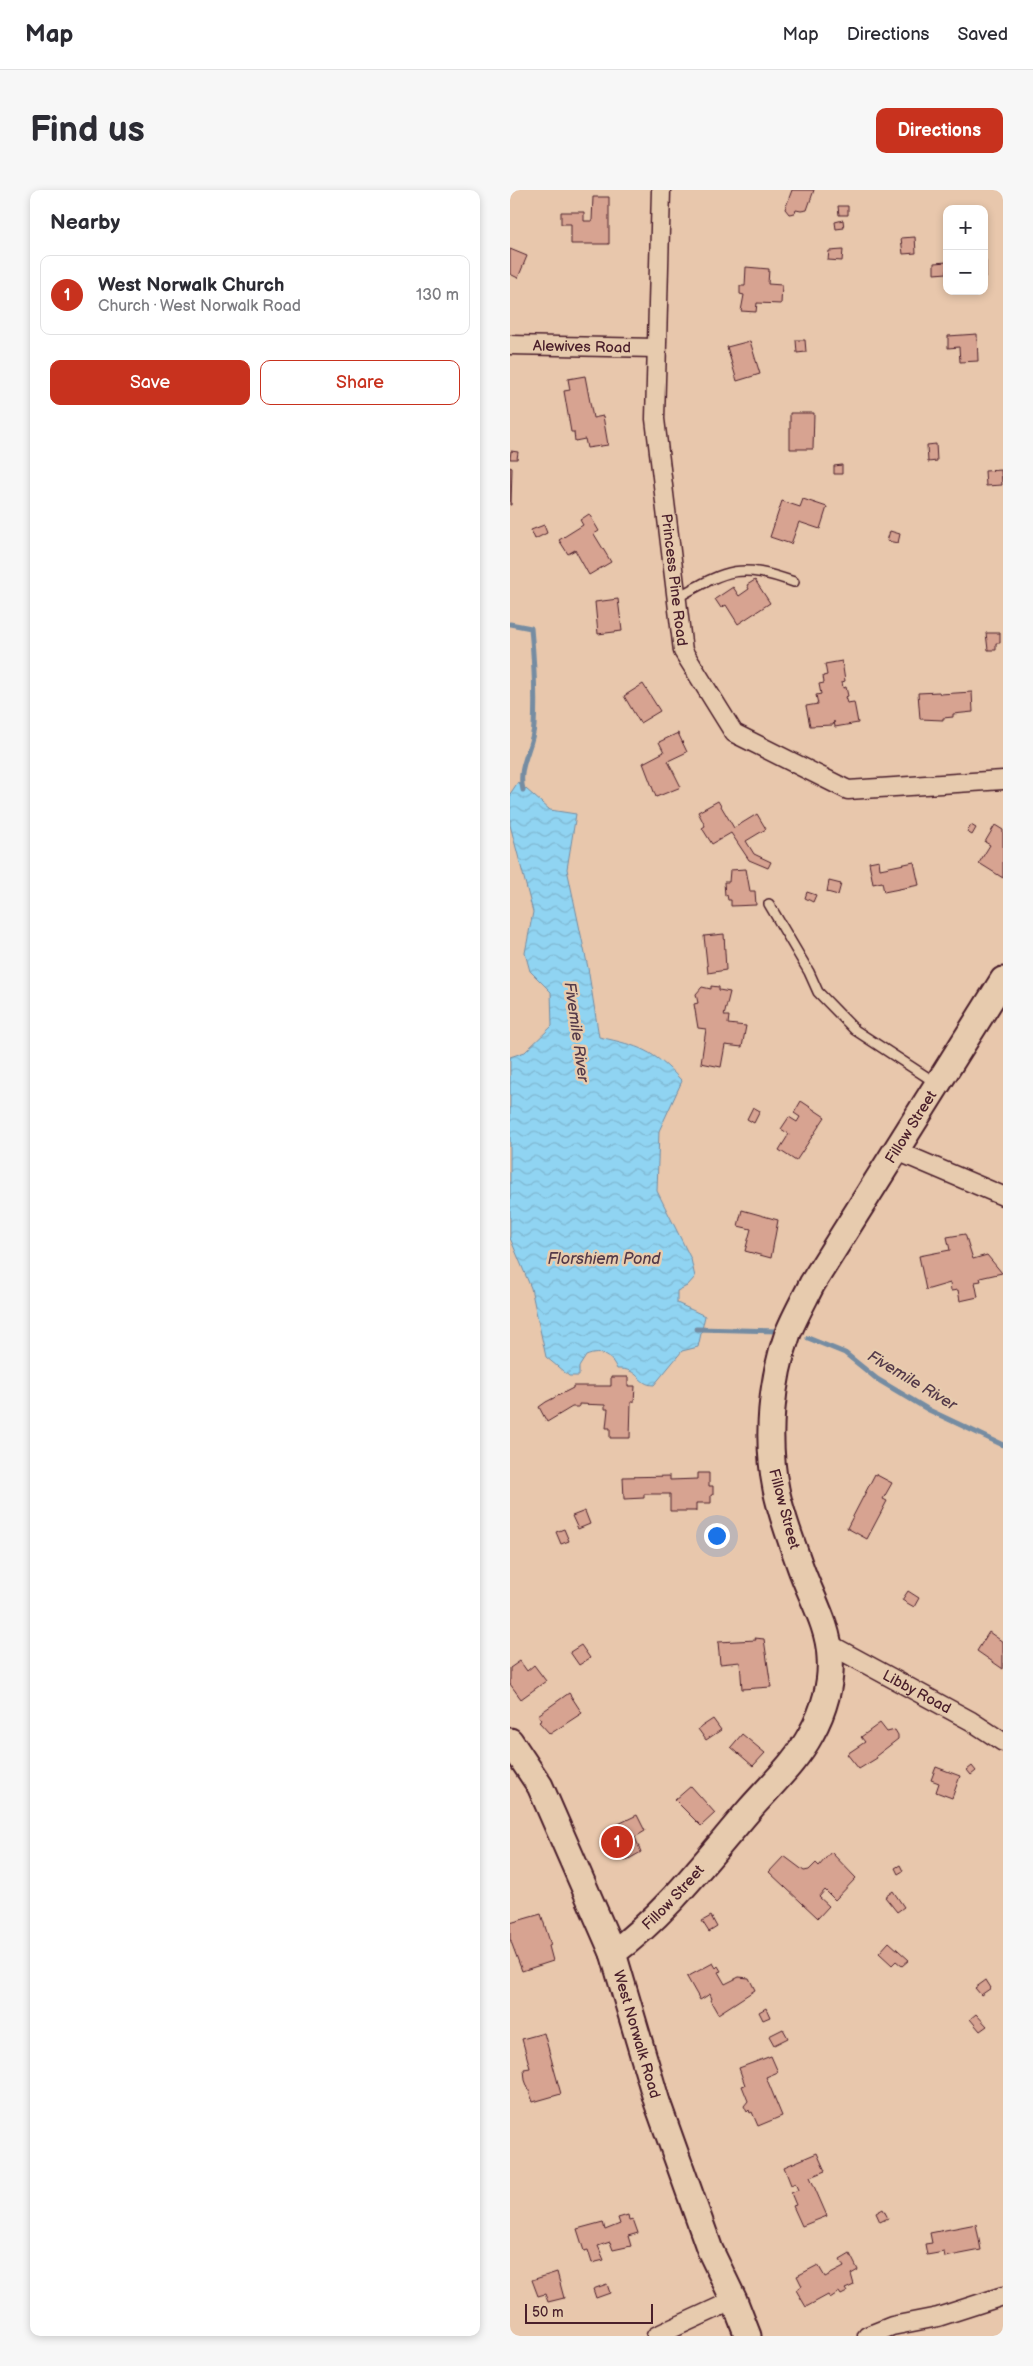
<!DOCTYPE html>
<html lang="en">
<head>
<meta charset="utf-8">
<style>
	:root { --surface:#fff; --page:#f7f7f7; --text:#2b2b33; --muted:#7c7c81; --line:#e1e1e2; --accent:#c8321e }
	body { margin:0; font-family:"Balsamiq Sans",sans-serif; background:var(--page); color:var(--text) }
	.controls { position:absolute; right:15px; top:15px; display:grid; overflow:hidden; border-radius:10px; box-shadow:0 2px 8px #0003 }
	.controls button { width:45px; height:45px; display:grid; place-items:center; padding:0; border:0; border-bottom:1px solid var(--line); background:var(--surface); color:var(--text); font:25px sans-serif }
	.scale { position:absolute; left:15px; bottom:12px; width:128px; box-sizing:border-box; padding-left:5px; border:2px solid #4a1f2b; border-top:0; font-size:14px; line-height:18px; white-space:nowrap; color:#4a1f2b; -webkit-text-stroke:4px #e7cbae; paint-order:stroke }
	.you { position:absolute; left:206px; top:1345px; width:18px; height:18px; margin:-12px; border:4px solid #fff; border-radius:50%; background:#1a73e8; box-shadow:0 0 0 8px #1a73e833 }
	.badge { display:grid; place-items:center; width:32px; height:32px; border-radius:50%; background:var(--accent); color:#fff; font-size:16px; font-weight:700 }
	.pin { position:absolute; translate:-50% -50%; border:2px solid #fff; box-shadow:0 1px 5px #0006 }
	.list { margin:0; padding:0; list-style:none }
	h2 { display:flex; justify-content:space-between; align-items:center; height:65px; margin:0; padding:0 20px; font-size:21px }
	h2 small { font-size:16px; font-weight:400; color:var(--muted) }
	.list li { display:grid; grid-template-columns:32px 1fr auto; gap:15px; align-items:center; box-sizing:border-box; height:80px; margin:0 10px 10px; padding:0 10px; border:1px solid var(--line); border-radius:10px }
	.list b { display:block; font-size:19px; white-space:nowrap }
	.list p { margin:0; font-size:16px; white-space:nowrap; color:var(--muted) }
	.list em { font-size:16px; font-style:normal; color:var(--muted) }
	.actions { display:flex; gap:10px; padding:15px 20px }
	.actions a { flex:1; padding:11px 0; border:1px solid var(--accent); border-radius:10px; text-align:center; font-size:18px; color:var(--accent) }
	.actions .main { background:var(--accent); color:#fff }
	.map { position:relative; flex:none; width:493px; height:2146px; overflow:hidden; border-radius:10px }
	header { display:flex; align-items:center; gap:30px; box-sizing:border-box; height:70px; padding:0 25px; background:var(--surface); border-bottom:1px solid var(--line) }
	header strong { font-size:24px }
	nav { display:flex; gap:28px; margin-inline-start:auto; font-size:18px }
	.intro { display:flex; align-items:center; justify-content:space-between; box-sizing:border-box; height:120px; padding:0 30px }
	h1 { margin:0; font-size:35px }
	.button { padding:12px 22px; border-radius:10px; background:var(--accent); color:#fff; font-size:18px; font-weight:700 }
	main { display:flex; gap:30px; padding:0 30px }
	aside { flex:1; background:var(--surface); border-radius:10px; box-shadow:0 2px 8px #0003 }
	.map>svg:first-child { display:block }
	.water { fill:url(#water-waves); stroke:#748ca2 }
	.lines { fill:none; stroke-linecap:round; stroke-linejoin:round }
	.stream { stroke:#748ca2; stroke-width:5 }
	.building { fill:#d7a391; stroke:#4a1f2b }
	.lane-casing { stroke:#4a1f2b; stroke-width:12 }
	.street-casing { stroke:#4a1f2b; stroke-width:21 }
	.secondary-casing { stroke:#4a1f2b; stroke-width:29 }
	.lane { stroke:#e7cbae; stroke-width:9 }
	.street { stroke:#e7cbae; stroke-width:18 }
	.secondary { stroke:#e7cbae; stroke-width:25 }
	.labels { text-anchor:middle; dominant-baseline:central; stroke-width:5; stroke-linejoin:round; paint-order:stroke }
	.street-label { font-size:15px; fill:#4a1f2b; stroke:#e7cbae }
	.water-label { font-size:16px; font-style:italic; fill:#543a49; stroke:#e7cbae }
</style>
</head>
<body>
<header>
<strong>Map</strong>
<nav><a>Map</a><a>Directions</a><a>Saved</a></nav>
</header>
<div class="intro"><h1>Find us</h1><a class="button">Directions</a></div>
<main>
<aside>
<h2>Nearby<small></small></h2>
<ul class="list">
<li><span class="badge">1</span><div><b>West Norwalk Church</b><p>Church · West Norwalk Road</p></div><em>130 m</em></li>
</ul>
<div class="actions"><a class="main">Save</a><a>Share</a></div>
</aside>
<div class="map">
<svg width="493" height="2146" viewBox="0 0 493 2146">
	<defs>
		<pattern id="water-waves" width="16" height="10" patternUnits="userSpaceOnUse" patternTransform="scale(1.25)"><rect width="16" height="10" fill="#90d4f2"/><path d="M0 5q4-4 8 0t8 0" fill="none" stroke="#7eb6d0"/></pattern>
	</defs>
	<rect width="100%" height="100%" fill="#e8c7ac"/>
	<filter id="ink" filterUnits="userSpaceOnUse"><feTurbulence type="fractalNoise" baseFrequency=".02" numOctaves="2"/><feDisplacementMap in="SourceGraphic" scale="10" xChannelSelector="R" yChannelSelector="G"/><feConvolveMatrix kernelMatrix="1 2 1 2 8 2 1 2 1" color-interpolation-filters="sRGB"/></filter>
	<g filter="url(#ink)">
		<!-- water -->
		<path class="water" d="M8,592L40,620L66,624L57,679L78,778L89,847C130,856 143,860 172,891L149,941L147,1001L181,1069L185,1087L177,1096L167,1101V1113L195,1126L188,1157L172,1161L144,1195C127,1195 130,1178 107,1179C101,1165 91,1160 76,1166L69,1177V1186H59L36,1167L21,1098L0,1048V867L15,862L42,836L41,802L20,781L15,763L23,722L0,635V604Z"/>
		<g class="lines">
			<!-- stream -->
			<path class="stream" d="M0,434L21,438C24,471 26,503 24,536C23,557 7,577 13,600
				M186,1139L270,1141
				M298,1148L335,1163L367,1189L419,1220L493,1255"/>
		</g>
		<!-- building -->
		<path class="building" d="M282,0H304L297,20L291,21L286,20L285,23L279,24L275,19Z
			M83,7H99V54H61V34H51V22H74V31H82Z
			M328,16H338V25H329Z
			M333,30L334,38L326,39L325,32Z
			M405,47L406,63L393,64L391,48Z
			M0,59L17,66L8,88L0,84Z
			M333,60L332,71L318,70L319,61Z
			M474,70H476V87H474Z
			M437,72V83L424,84V73Z
			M236,77L259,79L258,94L272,95L271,114L247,113L246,122L231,121L234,105L230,104V96H235Z
			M467,144L468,171L450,172L449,157L438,158V146Z
			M286,150H295L296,162L287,163Z
			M240,151L250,184L227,191L217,157Z
			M75,186L83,228L93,226L98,255L77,258L75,249L65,251L64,242H61L54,201L60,200L58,189Z
			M280,223H304L303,259H280Z
			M426,254L427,271L418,272L417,255Z
			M1,261L8,262L7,269H0Z
			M332,275V284H324V276Z
			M0,277L2,278L1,315H0Z
			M491,280L492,295L476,296L475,281Z
			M293,309L317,317L310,339L289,332L281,354L260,347L272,311L290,317Z
			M79,324L89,341L84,344L101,372L79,385L65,360L58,364L49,350L73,335L70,330Z
			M34,335L37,343L25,349L21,340Z
			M380,341L390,344L388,353L377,351Z
			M245,390L260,413L228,434L216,415L211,418L205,409L223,397L229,406L239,399L237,395Z
			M108,409L112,441L88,444L85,412Z
			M476,443H490V453H486V460H478Z
			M332,471L335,491L332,492L333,498L336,497L338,506L335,507L337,513L344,512L348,533L325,537L324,531L323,535L300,536L296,516L308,514L306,505L311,504L309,494L314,493L313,486L317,485L315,474Z
			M133,494L150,521L130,533L114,506Z
			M429,502L430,504L462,502L463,522L443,524V527L433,528V530L410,529L408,503Z
			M168,543L177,562L158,571L171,597L146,607L133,573L154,562L149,552Z
			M208,611L224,638L247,624L256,639L236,651L244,664L261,672L258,678L239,670L221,643L202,654L192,638L195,636L188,622Z
			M461,635L466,638L462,645L457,642Z
			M485,635L493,640V688L469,673L480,655L475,652Z
			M369,670L370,679L404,672L409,695L374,702L372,692L363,694L359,672Z
			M236,679L240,701H245L246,715L221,716V710H218L217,705L215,706L214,692H219L220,680Z
			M319,691L331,694L328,705L317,702Z
			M297,702L306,705L303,712L295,708Z
			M214,744L216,780L198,783L194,746Z
			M201,796L209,797V800L220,802L214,826H219L218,834L236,836L232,857L215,855L211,877L191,873L196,839L188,838L184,814L188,813L186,804L192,797L201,799Z
			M291,911L315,927L286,971L269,960L279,944L271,939L279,927L287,932L290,927L284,923Z
			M243,917L250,921L244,933L237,929Z
			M232,1020L268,1030L261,1068L235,1061L241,1039L228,1036Z
			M455,1044L463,1069L477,1065L492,1083L470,1088L471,1091L465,1092L468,1107L450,1111L448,1100L441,1101L440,1093L416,1100L409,1066L440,1060L437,1047Z
			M101,1187H118V1196H125L124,1212H121L120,1248H100V1238H96L98,1219H95V1215L69,1214V1217H62L37,1232L29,1217L36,1212L63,1198V1196H101Z
			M188,1283H199V1296H203V1305H201V1313H186V1321H160V1304H134V1308L114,1309L113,1287L160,1286V1290L188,1289Z
			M365,1284L382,1293L373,1309L377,1311L357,1349L337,1338Z
			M75,1321L80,1334L68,1339L62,1326Z
			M54,1339L59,1351L51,1354L46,1342Z
			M398,1401L409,1408L404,1417L392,1410Z
			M479,1442L493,1452V1479L467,1461Z
			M245,1448L254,1449L261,1497L232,1499L230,1472L210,1474L208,1452L246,1450Z
			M71,1455L80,1468L69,1475L60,1462Z
			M10,1471L17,1481L24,1475L36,1491L11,1509L0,1494V1478Z
			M59,1503L72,1523L40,1544L29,1532L32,1530L28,1525Z
			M203,1529L211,1540L196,1550L188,1539Z
			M370,1533L377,1542L385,1540L388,1545V1549L366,1566L367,1568L349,1579L337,1564L355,1552L351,1547Z
			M232,1544L255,1563L243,1576L221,1557Z
			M462,1576L466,1581L461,1585L457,1580Z
			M426,1577L450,1586L442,1608L426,1602L429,1593L421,1590Z
			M181,1596L205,1623L191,1636L165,1610Z
			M127,1625L135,1641L125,1647L131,1662L115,1671L105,1656L104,1657L96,1640Z
			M321,1662L346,1688L325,1710L315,1700L309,1707L319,1716L308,1728L259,1682L274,1666L294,1681L299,1680L306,1673L309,1676Z
			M390,1675L393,1681L388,1684L385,1678Z
			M383,1701L394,1717L387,1722L375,1707Z
			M31,1724L41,1755L39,1756L43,1771L12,1781L0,1749V1733Z
			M201,1726L207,1737L199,1742L192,1731Z
			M379,1752L399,1770L392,1776L386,1771L382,1775L369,1763Z
			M203,1773L206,1778L208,1776L211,1781L208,1782L215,1794L229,1787L239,1788L245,1800L208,1824L200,1810L202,1809L200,1804L190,1810L177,1787Z
			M476,1790L481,1798L471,1805L465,1798Z
			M256,1818L260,1827L253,1830L249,1822Z
			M466,1824L477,1836L470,1841L460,1829Z
			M273,1839L278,1848L264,1855L259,1846Z
			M34,1843L51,1904L23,1912L15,1890L14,1879L20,1878L12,1849Z
			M261,1866L268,1882L256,1887L272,1926L248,1936L242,1922L240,1923L239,1920L237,1922L234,1916L238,1911L232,1896L235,1895L229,1878Z
			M307,1963L315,1981L300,1987L317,2026L292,2036L283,2016L286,2015L281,2003L288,2000L285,1993L281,1995L274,1977Z
			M373,2019L378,2028L370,2032L366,2023Z
			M118,2025L119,2030L123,2029L128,2043L118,2046L121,2056L103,2060L100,2052L88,2056L94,2070L82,2073L78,2060L74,2061L67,2039L93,2032L95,2040L110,2034L108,2028Z
			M466,2034L471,2060L435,2067L434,2062L417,2065L415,2054L422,2053L420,2043Z
			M340,2064L348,2080L341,2084L344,2095L335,2099L337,2102L331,2105L329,2102L320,2108L318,2105L296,2117L286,2100L292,2096L287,2086L308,2075L315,2087L334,2077L330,2070Z
			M47,2082L54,2108L38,2112L35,2104L28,2106L22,2090Z
			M97,2094L100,2103L86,2108L83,2099Z"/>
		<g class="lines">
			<defs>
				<path id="lane" d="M166,408C217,380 228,372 284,392
					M259,714L299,782L308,802L345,840L426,893"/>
				<g id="street">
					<path id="s1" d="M151,0L145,229L173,461L224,543L338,600L493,590"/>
					<path id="s2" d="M0,155L146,158"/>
					<path d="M387,961L493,1006"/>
					<path id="s3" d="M319,1454L461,1531L493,1552"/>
					<path d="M146,2146L224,2110"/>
					<path d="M357,2146L382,2136L428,2127L493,2106"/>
				</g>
				<g id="secondary">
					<path id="s4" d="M0,1551L30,1596L103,1763L147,1912L200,2060L224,2110L238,2146"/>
					<path id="s5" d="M103,1763C156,1724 197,1669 240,1619C261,1595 286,1572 301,1544C314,1521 322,1493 320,1467C319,1436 300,1405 290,1376C281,1350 271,1325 266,1299C256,1249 261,1190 278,1143C285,1126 294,1110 302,1094L493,790"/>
				</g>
			</defs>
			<!-- lane casing -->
			<use href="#lane" class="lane-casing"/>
			<!-- street casing -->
			<use href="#street" class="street-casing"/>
			<!-- secondary casing -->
			<use href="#secondary" class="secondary-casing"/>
			<!-- lane -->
			<use href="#lane" class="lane"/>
			<!-- street -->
			<use href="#street" class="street"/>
			<!-- secondary -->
			<use href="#secondary" class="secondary"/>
		</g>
	</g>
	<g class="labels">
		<!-- street labels -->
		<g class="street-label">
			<text stroke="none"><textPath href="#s2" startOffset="72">Alewives Road</textPath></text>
			<text stroke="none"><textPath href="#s1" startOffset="391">Princess Pine Road</textPath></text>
			<text stroke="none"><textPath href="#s5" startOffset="952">Fillow Street</textPath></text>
			<text transform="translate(274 1319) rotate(75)">Fillow Street</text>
			<text stroke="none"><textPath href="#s3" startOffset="100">Libby Road</textPath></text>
			<text stroke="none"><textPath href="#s5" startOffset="82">Fillow Street</textPath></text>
			<text stroke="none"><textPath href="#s4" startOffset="321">West Norwalk Road</textPath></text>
		</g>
		<!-- water labels -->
		<g class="water-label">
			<text transform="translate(66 842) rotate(82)">Fivemile River</text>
			<text x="94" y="1069">Florshiem Pond</text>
			<text transform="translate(402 1191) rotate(31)">Fivemile River</text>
		</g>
	</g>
</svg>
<div class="controls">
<button>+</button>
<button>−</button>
</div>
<div class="scale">50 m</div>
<div class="you"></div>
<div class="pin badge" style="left:107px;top:1652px">1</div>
</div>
</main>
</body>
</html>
